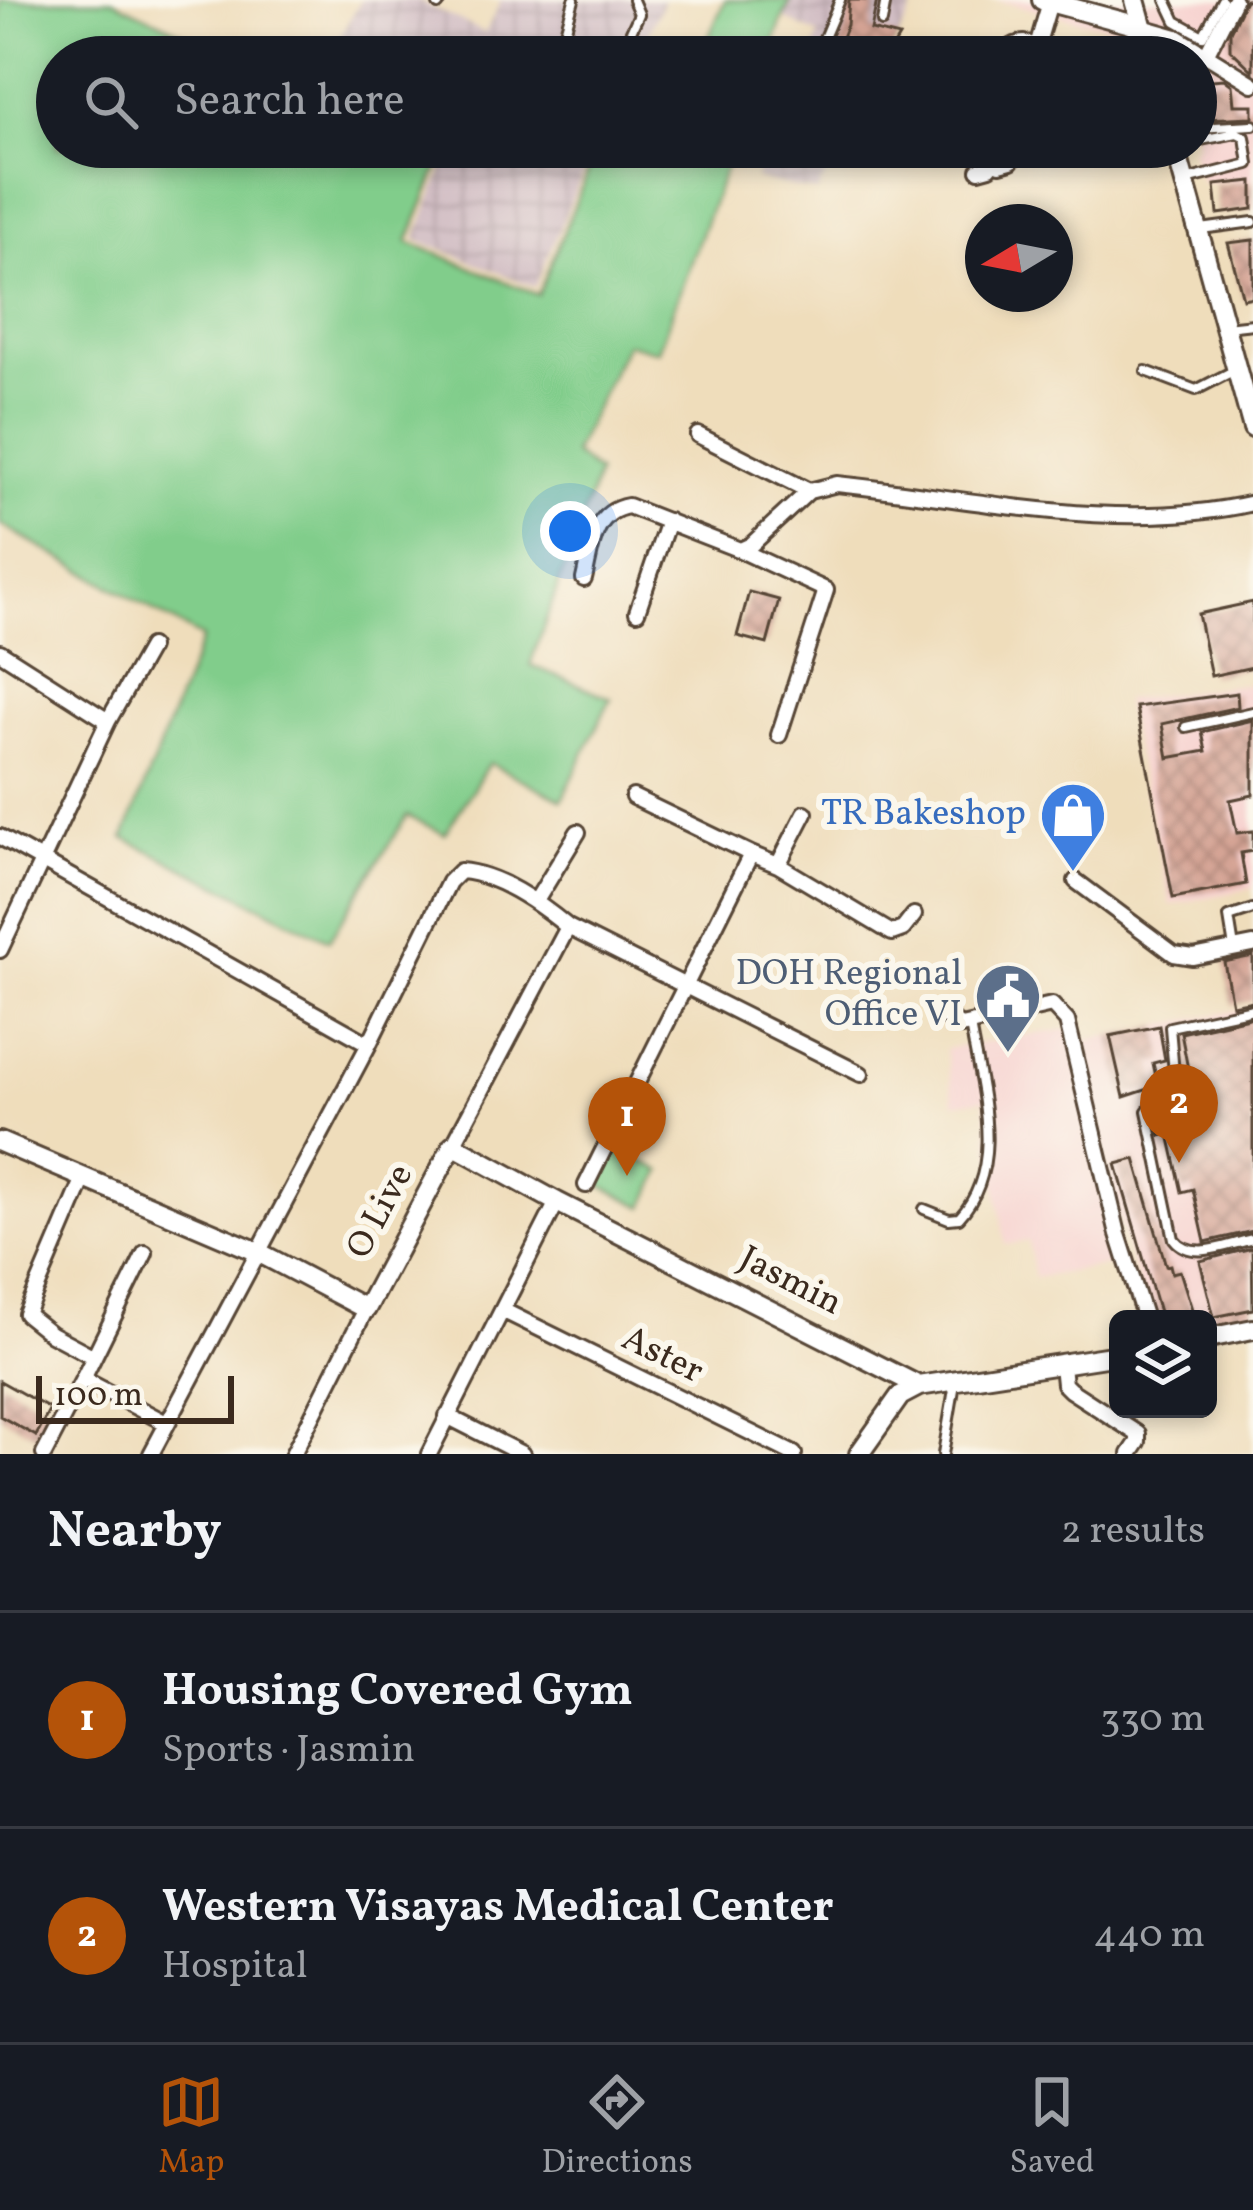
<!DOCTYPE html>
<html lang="en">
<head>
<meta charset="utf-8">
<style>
	:root { --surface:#171b24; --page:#20242c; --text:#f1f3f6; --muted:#9ea1a6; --line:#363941; --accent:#b45309 }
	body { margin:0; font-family:Vollkorn,serif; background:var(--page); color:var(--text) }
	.controls { position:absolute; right:36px; bottom:36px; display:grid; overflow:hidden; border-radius:18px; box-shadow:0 6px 18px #0003 }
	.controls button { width:108px; height:108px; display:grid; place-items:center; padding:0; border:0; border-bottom:3px solid var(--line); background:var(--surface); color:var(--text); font:60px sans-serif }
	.compass { position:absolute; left:965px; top:204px; width:108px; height:108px; border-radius:50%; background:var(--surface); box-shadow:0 6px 18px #0003; rotate:260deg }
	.scale { position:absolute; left:36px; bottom:30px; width:198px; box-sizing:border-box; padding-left:12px; border:6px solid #3b2a1e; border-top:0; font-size:33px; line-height:42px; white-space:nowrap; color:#3b2a1e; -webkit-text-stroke:9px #fbf7ec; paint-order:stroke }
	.you { position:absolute; left:570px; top:531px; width:42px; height:42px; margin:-30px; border:9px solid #fff; border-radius:50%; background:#1a73e8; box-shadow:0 0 0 18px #1a73e833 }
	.badge { display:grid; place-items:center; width:78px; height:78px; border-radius:50%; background:var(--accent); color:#fff; font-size:39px; font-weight:700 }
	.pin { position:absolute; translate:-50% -99px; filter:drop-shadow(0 3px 6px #0008) }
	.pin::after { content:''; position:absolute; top:63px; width:42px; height:36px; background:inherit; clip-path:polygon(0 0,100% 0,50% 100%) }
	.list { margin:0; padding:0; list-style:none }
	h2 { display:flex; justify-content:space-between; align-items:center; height:156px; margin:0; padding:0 48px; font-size:51px }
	h2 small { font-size:39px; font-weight:400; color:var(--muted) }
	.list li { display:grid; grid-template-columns:78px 1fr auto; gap:36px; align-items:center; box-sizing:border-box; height:216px; padding:0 48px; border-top:3px solid var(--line) }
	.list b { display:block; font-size:45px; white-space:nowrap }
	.list p { margin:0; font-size:39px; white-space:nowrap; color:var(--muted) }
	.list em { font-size:39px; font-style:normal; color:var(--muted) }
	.icon { flex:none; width:66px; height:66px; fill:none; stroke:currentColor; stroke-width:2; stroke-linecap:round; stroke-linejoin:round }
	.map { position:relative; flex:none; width:1253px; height:1454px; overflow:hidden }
	.search { position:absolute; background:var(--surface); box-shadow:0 6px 18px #0003; left:36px; right:36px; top:36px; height:132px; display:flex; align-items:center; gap:30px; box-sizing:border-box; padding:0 42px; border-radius:66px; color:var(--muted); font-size:45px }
	.sheet { height:588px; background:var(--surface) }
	nav { display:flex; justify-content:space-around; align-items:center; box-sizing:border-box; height:168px; border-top:3px solid var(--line); background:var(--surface); font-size:33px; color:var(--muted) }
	nav a { display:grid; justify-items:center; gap:6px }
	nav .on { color:var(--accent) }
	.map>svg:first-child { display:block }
	.built { fill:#f7d0ce }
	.industrial { fill:url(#industrial-grid) }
	.green { fill:#81cd8b; stroke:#5e7c54; stroke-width:3 }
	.building { fill:url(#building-cross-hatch) }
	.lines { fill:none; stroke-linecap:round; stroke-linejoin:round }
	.lane-casing { stroke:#564536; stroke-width:14 }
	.street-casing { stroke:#564536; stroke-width:20 }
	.secondary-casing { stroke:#564536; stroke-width:24 }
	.lane { stroke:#fff; stroke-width:8 }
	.street { stroke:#fff; stroke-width:14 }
	.secondary { stroke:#fff; stroke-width:18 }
	.labels { text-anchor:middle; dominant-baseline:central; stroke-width:12; stroke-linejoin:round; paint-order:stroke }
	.shop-label { font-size:36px; fill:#366cbe; stroke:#fbf7ec; text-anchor:end }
	.service-label { font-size:36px; fill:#4e5e75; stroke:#fbf7ec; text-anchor:end }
	.street-label { font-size:36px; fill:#3b2a1e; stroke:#fbf7ec }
</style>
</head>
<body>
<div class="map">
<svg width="1253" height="1454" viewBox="0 0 1253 1454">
	<defs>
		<pattern id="industrial-grid" width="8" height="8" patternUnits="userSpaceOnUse" patternTransform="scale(3)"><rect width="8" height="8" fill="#d2bec4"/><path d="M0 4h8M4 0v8" fill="none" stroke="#b5a3a8"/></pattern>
		<pattern id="building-cross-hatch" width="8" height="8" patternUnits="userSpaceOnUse" patternTransform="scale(3)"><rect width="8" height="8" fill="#d5a495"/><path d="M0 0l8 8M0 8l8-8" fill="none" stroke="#ae8679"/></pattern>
	</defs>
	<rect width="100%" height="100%" fill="#fbf7ec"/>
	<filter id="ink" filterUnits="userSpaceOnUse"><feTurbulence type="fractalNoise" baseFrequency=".00833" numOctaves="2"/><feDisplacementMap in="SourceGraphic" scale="24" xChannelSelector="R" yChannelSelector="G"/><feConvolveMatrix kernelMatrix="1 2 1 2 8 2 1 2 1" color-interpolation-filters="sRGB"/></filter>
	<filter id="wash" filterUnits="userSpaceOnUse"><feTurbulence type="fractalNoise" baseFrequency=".004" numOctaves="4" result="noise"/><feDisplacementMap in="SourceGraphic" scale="48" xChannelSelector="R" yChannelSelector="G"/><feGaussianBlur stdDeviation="2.7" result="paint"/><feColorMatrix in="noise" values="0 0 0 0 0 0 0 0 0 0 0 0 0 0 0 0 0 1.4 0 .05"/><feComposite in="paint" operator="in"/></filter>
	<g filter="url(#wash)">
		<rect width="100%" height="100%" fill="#efddbb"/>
		<!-- built -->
		<path class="built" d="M995,0H1253V181L1201,182L1191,147H1196V57H1168L1163,40Z
			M1253,683V888L1171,905L1124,700Z
			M1253,1007V1313L1208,1321L1148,1319L1114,1204L1084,1041Z
			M1075,1028L1116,1264L1034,1278L1028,1241L1005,1245L984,1099L954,1103L945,1049Z"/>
		<!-- industrial -->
		<path class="industrial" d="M361,0H417L485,33L501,0H664L637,57H327Z
			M790,0H918L888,57H810L819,35L783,18Z
			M416,147H594L535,287L415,239L445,164Z
			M770,147H841L817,192L755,179Z"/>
		<!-- green -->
		<path class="green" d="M0,0H112L235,57H57V147H405L439,166L408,242L538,295L598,147H733L658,351L626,343L573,454L598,473L530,665L611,698L562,800L489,763L445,834L407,816L329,940L124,838L202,638L0,524Z
			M725,0H790L768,57H700Z
			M610,1145L662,1171L644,1207L592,1181Z"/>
		<g id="blocks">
			<!-- building -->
			<path class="building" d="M849,0H877L871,30L899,37L887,57H834L847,25Z
				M1245,0H1253V71L1230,49V32Z
				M1224,79L1232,85L1234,105H1253V117L1205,119L1204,110L1196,112L1199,81Z
				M1253,181V209L1218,214L1215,185Z
				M1253,240V297L1243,299L1228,243Z
				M749,592L779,600L767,644L737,636Z
				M1253,602V667L1211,676L1198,614Z
				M1237,693L1238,707L1162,724L1168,758L1206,751L1202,732L1253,720V795L1230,800L1237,833L1253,831V851L1241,853L1246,884L1173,898L1136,707Z
				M1253,956V1001L1232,1005L1224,962Z
				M1253,1017V1231L1205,1242L1193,1189L1182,1192L1169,1134L1161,1136L1158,1124L1166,1122L1163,1108L1190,1102L1189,1096L1193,1095L1181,1033Z
				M1159,1026L1165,1060L1153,1063L1158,1086L1124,1097L1110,1036Z
				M1135,1159L1166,1266L1170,1265L1172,1273L1180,1271L1195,1319H1161L1116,1164Z
				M1252,1248L1253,1309L1214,1317L1200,1261Z
				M0,1381L50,1409L36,1436L0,1416Z"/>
		</g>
	</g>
	<g filter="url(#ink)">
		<use href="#blocks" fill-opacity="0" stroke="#564536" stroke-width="3"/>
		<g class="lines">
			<defs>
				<path id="lane" d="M1166,0L1176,21L1203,36L1222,0
					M438,5L442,0
					M882,22L886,0
					M558,57L574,0
					M619,57L639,14L633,0
					M816,57L840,0
					M1196,128L1253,125
					M1186,180L1249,164L1245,137L1237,133L1196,141
					M1201,229L1253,222
					M1226,327L1253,324
					M1146,371L1196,390L1235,370
					M1186,727L1253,712
					M1234,948L1229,917L1253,909
					M1253,1009L1170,1027L1174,1073L1169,1086L1147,1111L1174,1239C1192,1262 1228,1244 1253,1239
					M924,1209L949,1219L959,1218C1007,1166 980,1087 970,1025
					M943,1454L955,1383"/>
				<path id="street" d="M1142,27L1177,37L1253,84
					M1037,46L1050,2
					M1207,53L1234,0
					M1002,57C1015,38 1035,39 1047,57
					M1000,164L1011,161L1019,147
					M979,170L990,167
					M698,435L809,491
					M740,550L826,590L779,735
					M584,579C591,550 592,512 628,506L740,550L751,545L809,491L837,484C972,498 1118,534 1253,503
					M637,612L668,521
					M0,652L108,721L0,950
					M108,721L150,647
					M633,797L751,854
					M0,837L369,1044
					M778,865L805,813
					M1076,881L1174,954L1193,957L1253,945
					M536,901L578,832
					M942,1015L961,1026L1052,1005L1067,1021L1118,1234L1145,1319
					M453,1145L568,927
					M84,1178L26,1314L51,1334L94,1357
					M586,1185L751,854L778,865L892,933L903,929L914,915
					M145,1253L83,1379L166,1423
					M504,1311L794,1454
					M1062,1365L1064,1384L1070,1390L1138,1434V1442L1130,1454
					M447,1416L522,1454
					M44,1454L83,1379
					M151,1454L369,1044L449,882L460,871C499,874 539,903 568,927L861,1074
					M293,1454L366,1309
					M429,1454L557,1202"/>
				<path id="secondary" d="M1042,0L1142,27
					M1135,0L1151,57
					M1175,147L1253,428
					M0,1142L256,1251L366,1309L453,1145L557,1202L919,1386L1118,1355
					M1208,1338L1253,1329
					M859,1454L900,1396L919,1386"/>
			</defs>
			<!-- lane casing -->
			<use href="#lane" class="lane-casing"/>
			<!-- street casing -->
			<use href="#street" class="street-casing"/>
			<!-- secondary casing -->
			<use href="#secondary" class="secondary-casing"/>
			<!-- lane -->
			<use href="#lane" class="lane"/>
			<!-- street -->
			<use href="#street" class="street"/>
			<!-- secondary -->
			<use href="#secondary" class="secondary"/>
		</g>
	</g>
	<!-- icons -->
	<defs>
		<symbol id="shop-pin" viewBox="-11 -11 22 30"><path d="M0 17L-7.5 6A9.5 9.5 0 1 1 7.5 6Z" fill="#3f7fe0" stroke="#fbf7ec"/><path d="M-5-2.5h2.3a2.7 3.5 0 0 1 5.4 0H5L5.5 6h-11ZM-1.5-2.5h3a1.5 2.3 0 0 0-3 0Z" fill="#fff"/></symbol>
		<symbol id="civic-pin" viewBox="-11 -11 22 30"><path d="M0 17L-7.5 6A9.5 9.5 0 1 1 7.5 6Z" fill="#5c6f8a" stroke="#fbf7ec"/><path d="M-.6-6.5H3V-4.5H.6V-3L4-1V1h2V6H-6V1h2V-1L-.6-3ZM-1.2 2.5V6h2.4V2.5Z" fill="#fff"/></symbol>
	</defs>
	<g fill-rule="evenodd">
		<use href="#shop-pin" x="1035" y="777" width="76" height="104"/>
		<use href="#civic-pin" x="970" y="958" width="76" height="104"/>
	</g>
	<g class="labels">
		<!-- shop labels -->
		<g class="shop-label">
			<text x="1026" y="815">TR Bakeshop</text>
		</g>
		<!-- service labels -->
		<g class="service-label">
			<text x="962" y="975">DOH Regional<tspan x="962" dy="41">Office VI</tspan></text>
		</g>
		<!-- street labels -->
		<g class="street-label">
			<text transform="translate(381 1212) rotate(-62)">O Live</text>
			<text transform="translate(790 1282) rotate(27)">Jasmin</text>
			<text transform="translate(662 1356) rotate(26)">Aster</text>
		</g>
	</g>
</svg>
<div class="controls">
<button><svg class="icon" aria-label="layers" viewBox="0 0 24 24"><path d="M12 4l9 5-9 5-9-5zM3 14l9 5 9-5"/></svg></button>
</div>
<svg class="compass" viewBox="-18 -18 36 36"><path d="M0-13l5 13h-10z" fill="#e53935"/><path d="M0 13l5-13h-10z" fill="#9ea1a6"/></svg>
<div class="scale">100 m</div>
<div class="you"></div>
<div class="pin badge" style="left:627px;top:1176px">1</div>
<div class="pin badge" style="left:1179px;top:1163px">2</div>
<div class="search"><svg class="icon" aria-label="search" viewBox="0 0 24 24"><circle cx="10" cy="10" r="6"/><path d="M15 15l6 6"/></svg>Search here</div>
</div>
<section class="sheet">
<h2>Nearby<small>2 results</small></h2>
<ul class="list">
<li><span class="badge">1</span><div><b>Housing Covered Gym</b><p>Sports · Jasmin</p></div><em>330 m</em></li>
<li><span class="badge">2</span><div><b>Western Visayas Medical Center</b><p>Hospital</p></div><em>440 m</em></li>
</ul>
</section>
<nav>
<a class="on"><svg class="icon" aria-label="map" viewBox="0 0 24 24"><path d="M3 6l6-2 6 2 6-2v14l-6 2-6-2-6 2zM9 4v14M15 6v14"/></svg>Map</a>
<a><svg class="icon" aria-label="directions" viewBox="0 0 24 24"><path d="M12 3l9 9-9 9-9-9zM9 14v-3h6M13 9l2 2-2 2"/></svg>Directions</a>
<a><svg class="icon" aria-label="saved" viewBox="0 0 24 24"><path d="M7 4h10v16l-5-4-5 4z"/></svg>Saved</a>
</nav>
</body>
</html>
